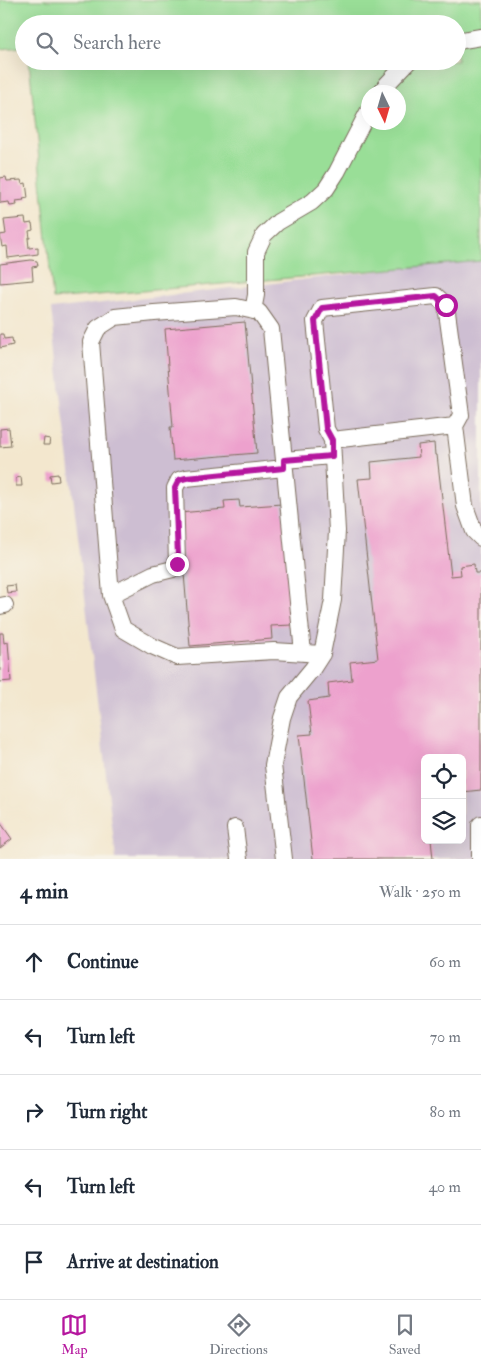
<!DOCTYPE html>
<html lang="en">
<head>
<meta charset="utf-8">
<style>
	:root { --surface:#fff; --page:#f2f2f3; --text:#1f2937; --muted:#747a83; --line:#e0e1e3; --accent:#b5179e }
	body { margin:0; font-family:"IM FELL Double Pica",serif; background:var(--page); color:var(--text) }
	.controls { position:absolute; right:15px; bottom:15px; display:grid; overflow:hidden; border-radius:8px; box-shadow:0 5px 20px #0002 }
	.controls button { width:45px; height:45px; display:grid; place-items:center; padding:0; border:0; border-bottom:1px solid var(--line); background:var(--surface); color:var(--text); font:25px sans-serif }
	.compass { position:absolute; left:361px; top:85px; width:45px; height:45px; border-radius:50%; background:var(--surface); box-shadow:0 5px 20px #0002; rotate:175deg }
	.stop { position:absolute; width:15px; height:15px; margin:-11px; border:4px solid #b5179e; border-radius:50%; background:#fff }
	.stop.end { background:#b5179e; border-color:#fff; box-shadow:0 1px 5px #0008 }
	.list { margin:0; padding:0; list-style:none }
	h2 { display:flex; justify-content:space-between; align-items:center; height:65px; margin:0; padding:0 20px; font-size:21px }
	h2 small { font-size:16px; font-weight:400; color:var(--muted) }
	.list li { display:grid; grid-template-columns:32px 1fr auto; gap:15px; align-items:center; box-sizing:border-box; height:75px; padding:0 20px; border-top:1px solid var(--line) }
	.list b { display:block; font-size:19px; white-space:nowrap }
	.list em { font-size:16px; font-style:normal; color:var(--muted) }
	.icon { flex:none; width:28px; height:28px; fill:none; stroke:currentColor; stroke-width:2; stroke-linecap:round; stroke-linejoin:round }
	.map { position:relative; flex:none; width:481px; height:859px; overflow:hidden }
	.search { position:absolute; background:var(--surface); box-shadow:0 5px 20px #0002; left:15px; right:15px; top:15px; height:55px; display:flex; align-items:center; gap:12px; box-sizing:border-box; padding:0 18px; border-radius:28px; color:var(--muted); font-size:19px }
	.sheet { height:440px; background:var(--surface) }
	nav { display:flex; justify-content:space-around; align-items:center; box-sizing:border-box; height:70px; border-top:1px solid var(--line); background:var(--surface); font-size:14px; color:var(--muted) }
	nav a { display:grid; justify-items:center; gap:2px }
	nav .on { color:var(--accent) }
	.map>svg:first-child { display:block }
	.industrial { fill:#cdbed2; fill-rule:evenodd }
	.green { fill:#99de97; stroke:#6a845a; fill-rule:evenodd }
	.building { fill:#eda1cd }
	.lines { fill:none; stroke-linecap:round; stroke-linejoin:round }
	.minor-casing { stroke:#7b6c5c; stroke-width:18 }
	.minor { stroke:#fff; stroke-width:16 }
	.route { stroke:#b5179e; stroke-width:6 }
</style>
</head>
<body>
<div class="map">
<svg width="481" height="859" viewBox="0 0 481 859">
	<rect width="100%" height="100%" fill="#f7f3e8"/>
	<filter id="ink" filterUnits="userSpaceOnUse"><feTurbulence type="fractalNoise" baseFrequency=".02" numOctaves="2"/><feDisplacementMap in="SourceGraphic" scale="10" xChannelSelector="R" yChannelSelector="G"/><feConvolveMatrix kernelMatrix="1 2 1 2 8 2 1 2 1" color-interpolation-filters="sRGB"/></filter>
	<filter id="wash" filterUnits="userSpaceOnUse"><feTurbulence type="fractalNoise" baseFrequency=".0096" numOctaves="4" result="noise"/><feDisplacementMap in="SourceGraphic" scale="20" xChannelSelector="R" yChannelSelector="G"/><feGaussianBlur stdDeviation="1.12" result="paint"/><feColorMatrix in="noise" values="0 0 0 0 0 0 0 0 0 0 0 0 0 0 0 0 0 1.4 0 .05"/><feComposite in="paint" operator="in"/></filter>
	<g filter="url(#wash)">
		<rect width="100%" height="100%" fill="#f3e7ce"/>
		<!-- industrial -->
		<path class="industrial" d="M481,259V859H116L51,309ZM425,758H462V840H425Z"/>
		<!-- green -->
		<path class="green" d="M0,0H481V261L53,299L29,61H457V24H24V47L0,49ZM368,92H398V122H368Z"/>
		<g id="blocks">
			<!-- building -->
			<path class="building" d="M6,177L7,181L21,180L22,184L26,183L28,198L23,199L24,200L16,201L17,205L10,206L9,202L0,203V178Z
				M25,218L26,224L32,223L33,230L29,231L30,238H28L29,248L38,247V254L8,258L7,246L2,247L0,235L6,234L4,220Z
				M31,260L37,261L38,266L32,267L33,280L0,283V264Z
				M245,322L257,453L173,460L170,427H173L165,329Z
				M0,334H3L4,339L12,338L13,345L0,348Z
				M9,428L11,446L0,447V429Z
				M44,438L50,439L49,445H43Z
				M434,443L435,455H437L451,576L461,575L460,566L474,564L475,573H481V790L462,792V758H425V840H431L433,859H313L299,735L312,734L308,701L329,698L328,683L352,680L350,662L378,659L358,479L372,478L371,462L419,457L418,445Z
				M58,474L59,481L51,482L50,475Z
				M21,477L22,486H16V478Z
				M239,500L240,507L282,504L292,625L271,626L272,639L190,646L179,513L225,509L224,501Z
				M15,585L16,592L7,593L6,586Z
				M0,633H3L4,643L8,642L11,681L0,682Z
				M0,822L12,839L0,848Z"/>
		</g>
	</g>
	<g filter="url(#ink)">
		<use href="#blocks" fill-opacity="0" stroke="#7b6c5c" stroke-width="1"/>
		<g class="lines">
			<defs>
				<path id="minor" d="M457,41L481,37
					M381,92L387,84L409,61
					M253,311L256,295V252L264,235L278,222L312,202L326,189L337,172L368,112
					M332,440L326,429L315,321L322,308L436,296L446,305L461,415L455,426
					M284,460L303,653
					M111,595L153,574L173,569L177,564L175,488L179,480L186,478L284,468
					M0,606L5,605
					M322,654L274,651L177,657L152,646L123,629L111,595L91,342L98,328L115,317L154,313L236,307L259,312L271,329L284,460L332,456
					M235,828L239,859
					M284,859L273,765L282,718L289,697L313,668L322,654L333,600L337,531L332,440L455,426L465,506L474,531L481,538
					M480,859V825L481,824"/>
			</defs>
			<!-- minor casing -->
			<use href="#minor" class="minor-casing"/>
			<!-- minor -->
			<use href="#minor" class="minor"/>
		</g>
	</g>
	<g class="lines" filter="url(#ink)">
		<!-- route -->
		<path class="route" d="M177,564L178,556L175,488L179,480L186,478L284,468V460L332,456V440L326,429L315,321L322,308L436,296L446,305"/>
	</g>
</svg>
<div class="controls">
<button><svg class="icon" aria-label="locate" viewBox="0 0 24 24"><circle cx="12" cy="12" r="6"/><path d="M12 2v4M12 18v4M2 12h4M18 12h4"/></svg></button>
<button><svg class="icon" aria-label="layers" viewBox="0 0 24 24"><path d="M12 4l9 5-9 5-9-5zM3 14l9 5 9-5"/></svg></button>
</div>
<svg class="compass" viewBox="-18 -18 36 36"><path d="M0-13l5 13h-10z" fill="#e53935"/><path d="M0 13l5-13h-10z" fill="#747a83"/></svg>
<div class="stop" style="left:446px;top:305px"></div>
<div class="stop end" style="left:177px;top:564px"></div>
<div class="search"><svg class="icon" aria-label="search" viewBox="0 0 24 24"><circle cx="10" cy="10" r="6"/><path d="M15 15l6 6"/></svg>Search here</div>
</div>
<section class="sheet">
<h2>4 min<small>Walk · 250 m</small></h2>
<ul class="list">
<li><svg class="icon" aria-label="ahead" viewBox="0 0 24 24"><path d="M12 20V5M6 11l6-6 6 6"/></svg><div><b>Continue</b></div><em>60 m</em></li>
<li><svg class="icon" aria-label="left" viewBox="0 0 24 24"><path d="M17 20v-9H6M10 6l-5 5 5 5"/></svg><div><b>Turn left</b></div><em>70 m</em></li>
<li><svg class="icon" aria-label="right" viewBox="0 0 24 24"><path d="M7 20v-9h11M14 6l5 5-5 5"/></svg><div><b>Turn right</b></div><em>80 m</em></li>
<li><svg class="icon" aria-label="left" viewBox="0 0 24 24"><path d="M17 20v-9H6M10 6l-5 5 5 5"/></svg><div><b>Turn left</b></div><em>40 m</em></li>
<li><svg class="icon" aria-label="arrive" viewBox="0 0 24 24"><path d="M6 21V4h12l-3 4 3 4H6"/></svg><div><b>Arrive at destination</b></div></li>
</ul>
</section>
<nav>
<a class="on"><svg class="icon" aria-label="map" viewBox="0 0 24 24"><path d="M3 6l6-2 6 2 6-2v14l-6 2-6-2-6 2zM9 4v14M15 6v14"/></svg>Map</a>
<a><svg class="icon" aria-label="directions" viewBox="0 0 24 24"><path d="M12 3l9 9-9 9-9-9zM9 14v-3h6M13 9l2 2-2 2"/></svg>Directions</a>
<a><svg class="icon" aria-label="saved" viewBox="0 0 24 24"><path d="M7 4h10v16l-5-4-5 4z"/></svg>Saved</a>
</nav>
</body>
</html>
